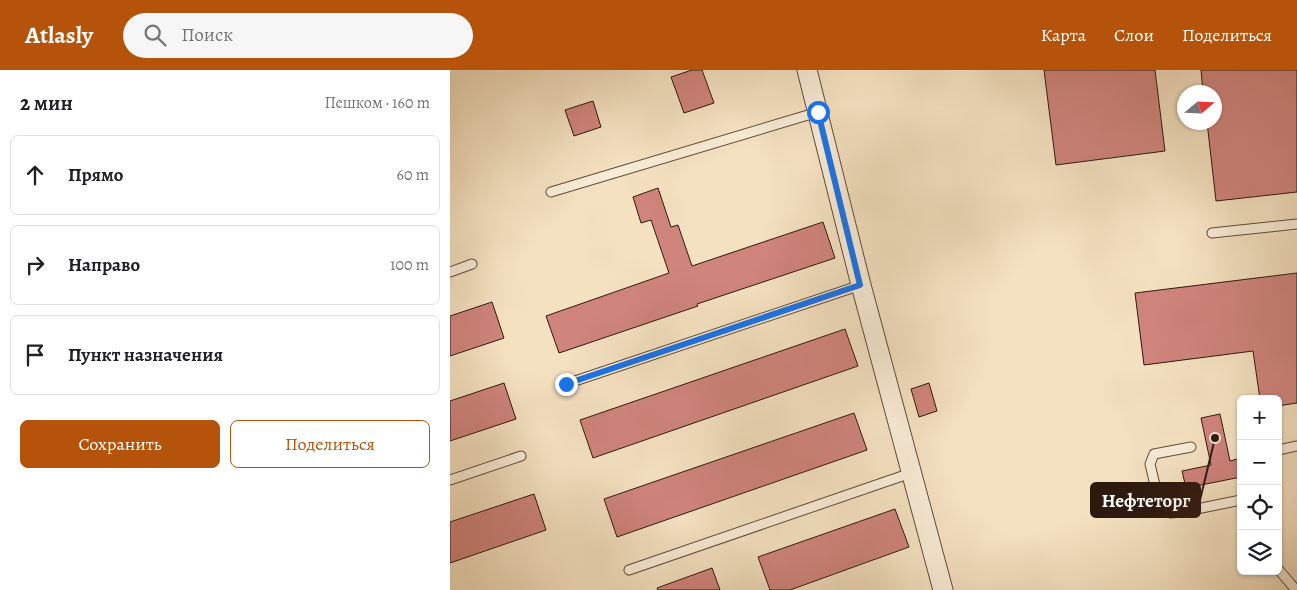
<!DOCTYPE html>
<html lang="ru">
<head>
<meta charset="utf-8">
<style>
	:root { --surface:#fff; --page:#f6f6f6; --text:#202124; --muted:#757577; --line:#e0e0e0; --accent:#b45309 }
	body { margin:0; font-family:Alegreya,serif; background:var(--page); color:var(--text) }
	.controls { position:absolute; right:15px; bottom:15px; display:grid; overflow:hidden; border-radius:8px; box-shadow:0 1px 4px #0004 }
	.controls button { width:45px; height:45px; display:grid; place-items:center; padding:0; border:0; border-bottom:1px solid var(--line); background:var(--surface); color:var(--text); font:25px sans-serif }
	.compass { position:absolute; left:727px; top:15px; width:45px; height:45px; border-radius:50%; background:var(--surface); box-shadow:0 1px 4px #0004; rotate:71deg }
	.stop { position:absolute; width:15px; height:15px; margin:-11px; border:4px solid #1a73e8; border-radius:50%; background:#fff }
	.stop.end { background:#1a73e8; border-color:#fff; box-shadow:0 1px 5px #0008 }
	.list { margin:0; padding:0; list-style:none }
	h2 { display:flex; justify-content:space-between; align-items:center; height:65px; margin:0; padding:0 20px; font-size:21px }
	h2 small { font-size:16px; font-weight:400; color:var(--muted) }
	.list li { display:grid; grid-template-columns:32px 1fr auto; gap:15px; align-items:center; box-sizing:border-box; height:80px; margin:0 10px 10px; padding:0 10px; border:1px solid var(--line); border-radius:8px }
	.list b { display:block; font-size:19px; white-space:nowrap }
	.list em { font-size:16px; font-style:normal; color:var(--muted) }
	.actions { display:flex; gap:10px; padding:15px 20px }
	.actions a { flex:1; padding:11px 0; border:1px solid var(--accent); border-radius:8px; text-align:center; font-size:18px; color:var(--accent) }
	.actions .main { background:var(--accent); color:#fff }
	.icon { flex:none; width:28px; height:28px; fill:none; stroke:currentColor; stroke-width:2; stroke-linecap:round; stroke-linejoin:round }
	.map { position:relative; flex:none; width:847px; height:520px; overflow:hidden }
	header { display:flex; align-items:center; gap:30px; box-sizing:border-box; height:70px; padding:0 25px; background:var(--accent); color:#fff }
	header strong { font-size:24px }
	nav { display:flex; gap:28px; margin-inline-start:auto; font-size:18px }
	.search { width:350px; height:45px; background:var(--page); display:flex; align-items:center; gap:12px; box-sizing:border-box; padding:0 18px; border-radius:28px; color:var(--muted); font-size:19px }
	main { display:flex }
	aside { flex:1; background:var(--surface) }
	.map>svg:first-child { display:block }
	.building { fill:#cf847c; stroke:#2e190f }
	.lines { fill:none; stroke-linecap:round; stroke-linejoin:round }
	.lane-casing { stroke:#604b3b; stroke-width:11 }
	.street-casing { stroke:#604b3b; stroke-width:21 }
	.lane { stroke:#f8ecd6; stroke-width:9 }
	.street { stroke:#f8ecd6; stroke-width:19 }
	.route { stroke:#1a73e8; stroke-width:6 }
	.leader { fill:none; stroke:#2e190f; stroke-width:2 }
	.callout-dot { fill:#2e190f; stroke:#f8ecd6; stroke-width:2 }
	.callout { fill:#2e190f; stroke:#2e190f; stroke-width:2 }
	.callout-label { font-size:19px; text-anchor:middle; font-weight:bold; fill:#fff }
</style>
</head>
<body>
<header>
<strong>Atlasly</strong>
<div class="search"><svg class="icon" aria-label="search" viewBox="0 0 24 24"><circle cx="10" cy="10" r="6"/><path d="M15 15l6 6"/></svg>Поиск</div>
<nav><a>Карта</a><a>Слои</a><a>Поделиться</a></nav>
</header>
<main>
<aside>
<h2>2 мин<small>Пешком · 160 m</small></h2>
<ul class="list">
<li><svg class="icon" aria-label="ahead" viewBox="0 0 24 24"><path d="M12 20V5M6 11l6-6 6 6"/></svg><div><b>Прямо</b></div><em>60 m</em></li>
<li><svg class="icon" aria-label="right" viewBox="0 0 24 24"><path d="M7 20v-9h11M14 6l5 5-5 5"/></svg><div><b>Направо</b></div><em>100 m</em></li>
<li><svg class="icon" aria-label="arrive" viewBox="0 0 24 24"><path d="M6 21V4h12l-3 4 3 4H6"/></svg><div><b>Пункт назначения</b></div></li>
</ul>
<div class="actions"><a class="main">Сохранить</a><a>Поделиться</a></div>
</aside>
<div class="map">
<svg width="847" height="520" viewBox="0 0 847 520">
	<rect width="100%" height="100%" fill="#f4e1c0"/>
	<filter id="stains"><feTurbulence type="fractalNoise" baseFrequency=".004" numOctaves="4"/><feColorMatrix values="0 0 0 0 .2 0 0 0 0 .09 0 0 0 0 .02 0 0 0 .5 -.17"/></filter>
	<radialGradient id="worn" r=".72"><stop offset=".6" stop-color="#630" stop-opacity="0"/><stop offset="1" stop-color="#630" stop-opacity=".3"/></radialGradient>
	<!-- building -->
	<path class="building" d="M242,0H252L264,33L234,43L221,7Z
		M594,0H705L715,81L606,95Z
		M751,0H847V122L766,131L757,52H764V22H753Z
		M143,31L151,57L124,66L115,40Z
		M208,118L221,157L228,155L242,196L373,152L385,188L247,234L248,236L109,283L96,246L219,203L201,150L191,153L183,127Z
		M847,203V333L828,336V329H810L803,281L694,295L685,223Z
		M42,232L54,268L0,286V246Z
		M395,259L408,296L143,388L130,350Z
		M54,313L66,349L0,371V331Z
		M479,313L487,341L469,347L461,319Z
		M404,343L417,380L167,467L154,429Z
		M770,344L780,391L791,388V407L736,418L732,401L761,395L751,348Z
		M84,424L96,460L0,493V452Z
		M445,439L459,477L340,520H320L308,487Z
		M262,498L270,520H208L207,518Z"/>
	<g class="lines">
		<defs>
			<path id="lane" d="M101,122L368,42
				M762,163L847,154
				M0,202L22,194
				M116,314L411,215
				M741,377L704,384L700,394L710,436L721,443L732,442L791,430
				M828,380L847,376
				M0,410L71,386
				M828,499L846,520
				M179,500L461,403"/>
			<path id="street" d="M357,0L411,215L493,520"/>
		</defs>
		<!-- lane casing -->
		<use href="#lane" class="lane-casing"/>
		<!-- street casing -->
		<use href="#street" class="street-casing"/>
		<!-- lane -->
		<use href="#lane" class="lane"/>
		<!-- street -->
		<use href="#street" class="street"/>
	</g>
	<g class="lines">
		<!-- route -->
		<path class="route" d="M116,314L410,215L368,42"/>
	</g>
	<!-- callouts -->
	<path class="leader" d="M765 368L750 430"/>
	<circle class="callout-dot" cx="765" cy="368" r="5"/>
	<rect class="callout" x="641" y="413" width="109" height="34" rx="5"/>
	<g class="callout-label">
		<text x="696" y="437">Нефтеторг</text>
	</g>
	<rect width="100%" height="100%" filter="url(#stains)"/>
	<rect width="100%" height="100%" fill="url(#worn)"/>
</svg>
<div class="controls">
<button>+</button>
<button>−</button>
<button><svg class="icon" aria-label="locate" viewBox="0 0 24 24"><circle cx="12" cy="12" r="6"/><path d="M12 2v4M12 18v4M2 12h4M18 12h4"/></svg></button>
<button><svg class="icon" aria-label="layers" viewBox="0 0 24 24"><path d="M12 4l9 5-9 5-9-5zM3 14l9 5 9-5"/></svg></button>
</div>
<svg class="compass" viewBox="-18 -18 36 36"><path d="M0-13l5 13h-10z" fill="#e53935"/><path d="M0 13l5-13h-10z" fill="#757577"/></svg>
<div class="stop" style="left:368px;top:42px"></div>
<div class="stop end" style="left:116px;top:314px"></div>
</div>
</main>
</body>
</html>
